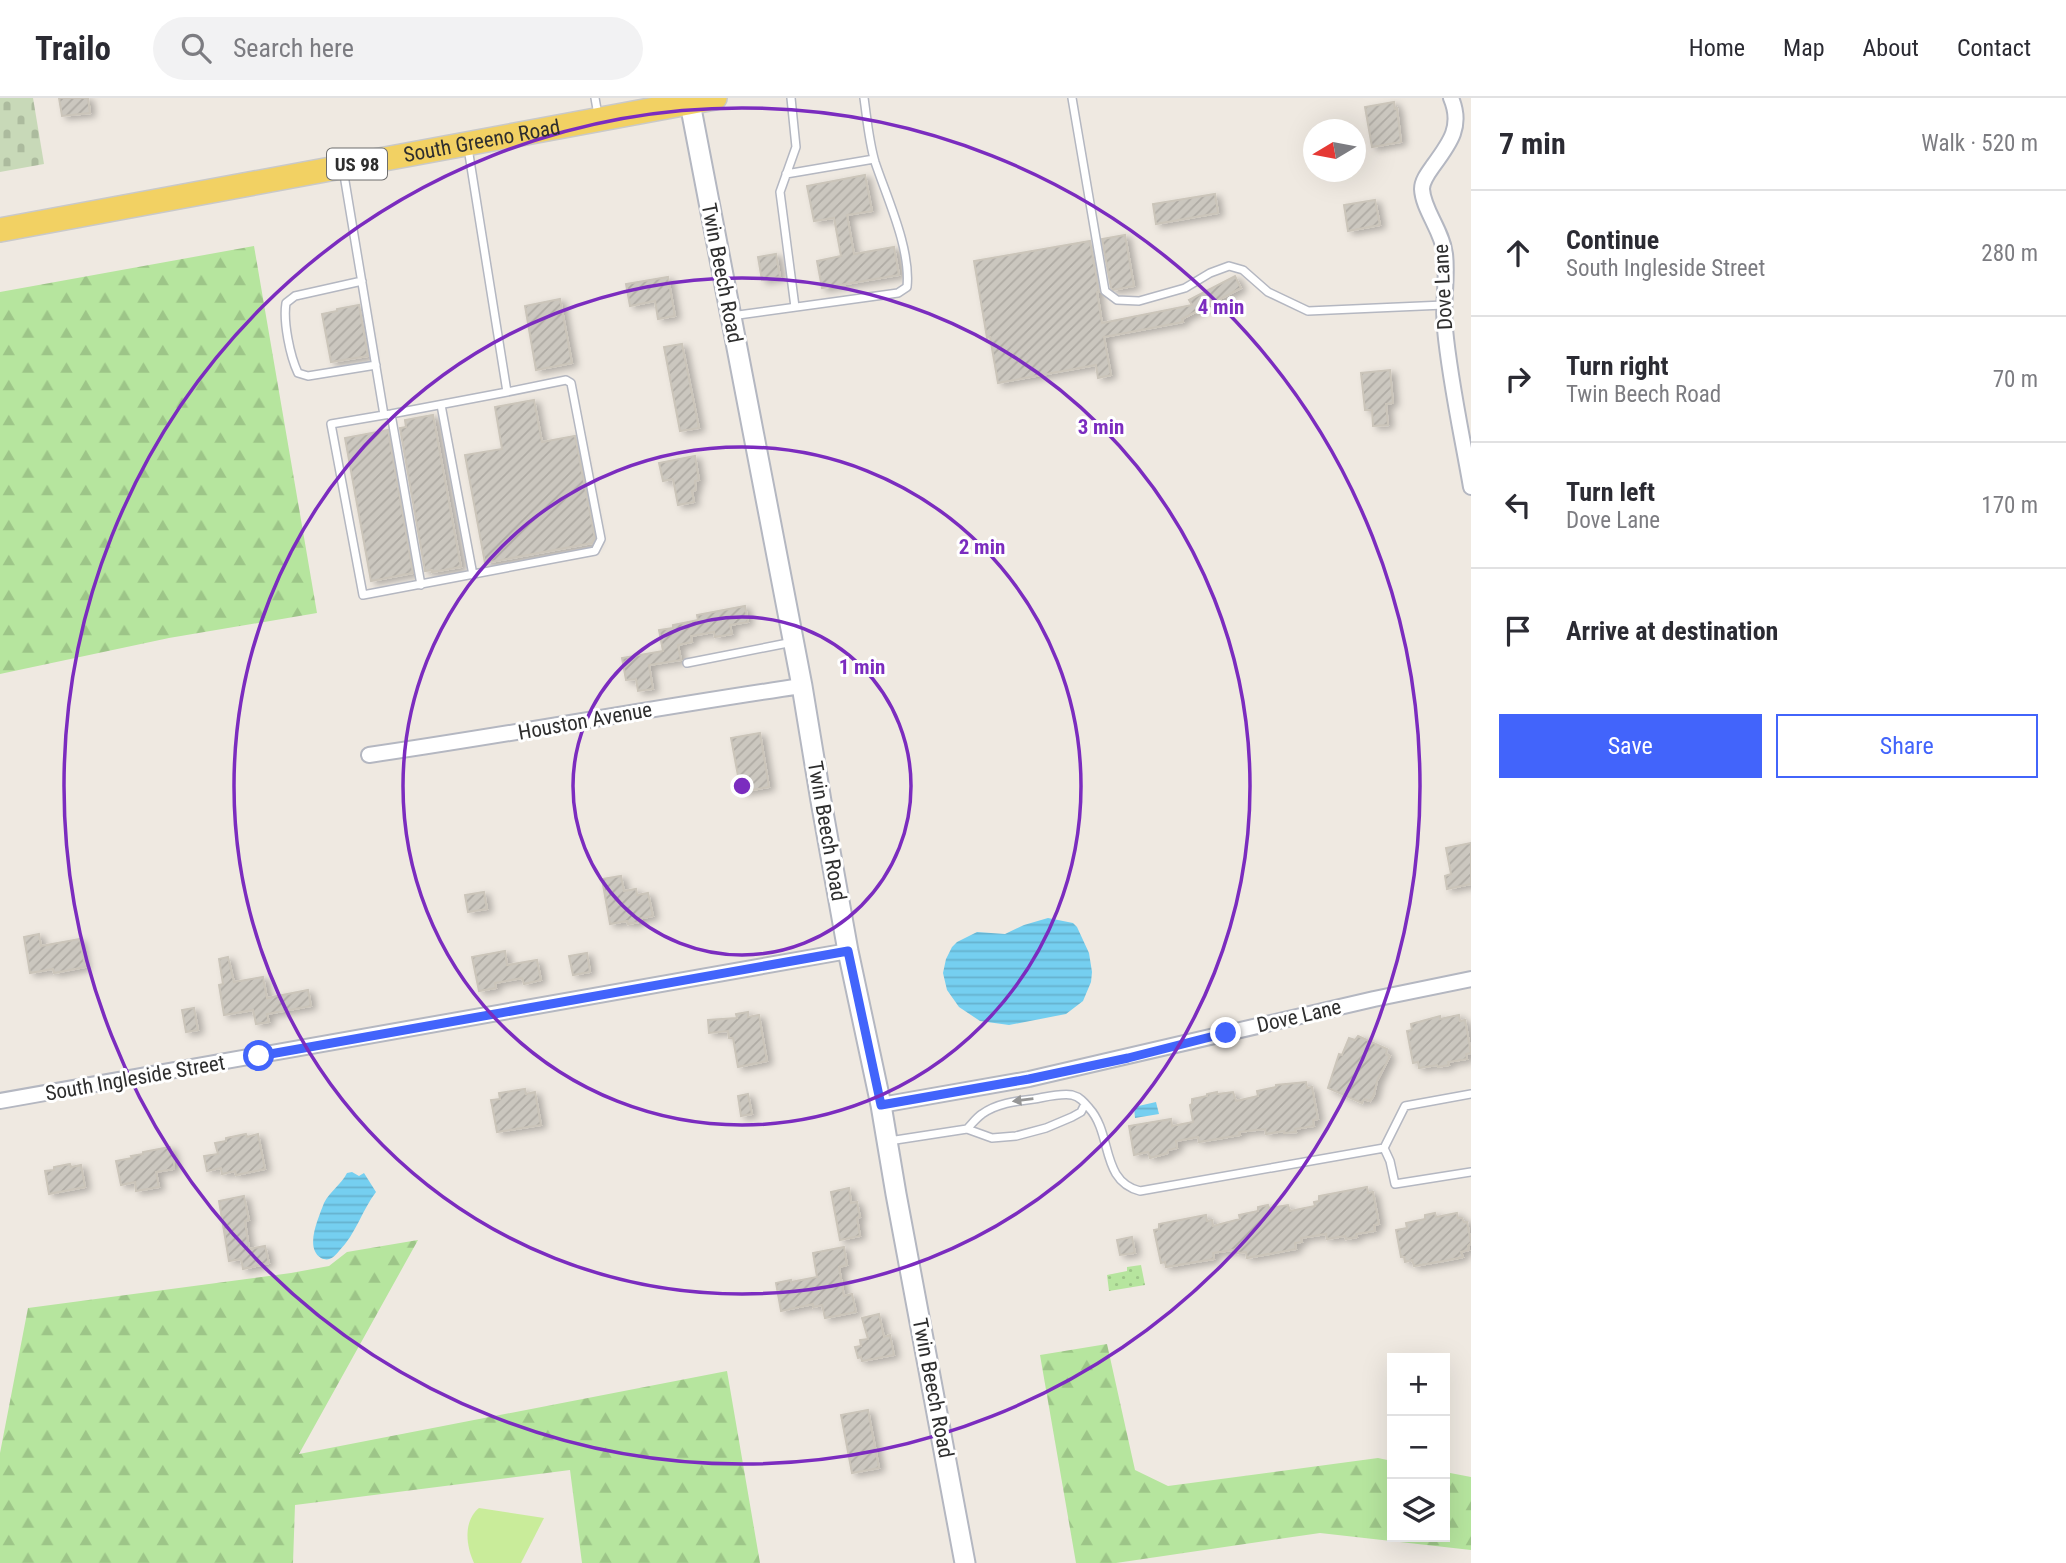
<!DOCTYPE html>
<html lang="en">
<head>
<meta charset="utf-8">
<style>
	:root { --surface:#fff; --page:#f2f2f3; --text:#2b2b33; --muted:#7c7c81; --line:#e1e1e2; --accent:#4264fb }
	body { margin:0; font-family:"Roboto Condensed",sans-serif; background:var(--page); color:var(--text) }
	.controls { position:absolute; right:21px; bottom:21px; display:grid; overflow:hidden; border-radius:0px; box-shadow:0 7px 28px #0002 }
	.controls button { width:63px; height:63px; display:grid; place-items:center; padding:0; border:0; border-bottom:2px solid var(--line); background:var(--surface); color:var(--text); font:35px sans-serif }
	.compass { position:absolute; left:1303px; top:21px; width:63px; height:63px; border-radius:50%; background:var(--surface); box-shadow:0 7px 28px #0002; rotate:260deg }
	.stop { position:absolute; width:21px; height:21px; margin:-16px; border:5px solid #4264fb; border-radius:50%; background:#fff }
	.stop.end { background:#4264fb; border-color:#fff; box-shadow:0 2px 7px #0008 }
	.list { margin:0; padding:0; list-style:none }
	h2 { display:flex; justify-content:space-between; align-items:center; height:91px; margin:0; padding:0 28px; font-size:30px }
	h2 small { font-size:23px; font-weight:400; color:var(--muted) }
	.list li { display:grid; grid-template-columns:46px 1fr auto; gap:21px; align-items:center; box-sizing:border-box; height:126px; padding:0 28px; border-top:2px solid var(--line) }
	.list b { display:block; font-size:26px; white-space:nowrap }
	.list p { margin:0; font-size:23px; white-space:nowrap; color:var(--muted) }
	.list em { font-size:23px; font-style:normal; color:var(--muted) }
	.actions { display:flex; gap:14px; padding:21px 28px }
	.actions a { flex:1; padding:16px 0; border:2px solid var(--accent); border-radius:0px; text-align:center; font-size:24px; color:var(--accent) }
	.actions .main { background:var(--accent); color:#fff }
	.icon { flex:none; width:38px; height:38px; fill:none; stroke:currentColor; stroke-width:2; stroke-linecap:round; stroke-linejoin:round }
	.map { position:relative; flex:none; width:1471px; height:1465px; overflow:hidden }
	header { display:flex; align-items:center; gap:42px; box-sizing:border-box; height:98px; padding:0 35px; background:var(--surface); border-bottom:2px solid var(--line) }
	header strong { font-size:33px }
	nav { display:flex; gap:38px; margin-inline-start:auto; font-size:24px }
	.search { width:490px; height:63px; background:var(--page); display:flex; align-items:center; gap:18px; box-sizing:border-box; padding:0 24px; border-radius:38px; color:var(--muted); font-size:26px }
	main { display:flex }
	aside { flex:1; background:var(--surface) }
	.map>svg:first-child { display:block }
	.forest { fill:url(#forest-firs) }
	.cemetery { fill:url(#cemetery-stones) }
	.park { fill:url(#park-dots) }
	.pitch { fill:#c9ec9a }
	.water { fill:url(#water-rules) }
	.building { fill:url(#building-hatch); stroke:#cbc5ba; stroke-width:2; filter:url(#shadow) }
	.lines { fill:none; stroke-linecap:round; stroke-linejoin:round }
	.lane-casing { stroke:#b4b7c1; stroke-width:10 }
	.street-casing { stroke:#b4b7c1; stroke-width:18 }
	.secondary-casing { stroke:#b4b7c1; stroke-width:23 }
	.primary-casing { stroke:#c9c9c9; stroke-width:26 }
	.lane { stroke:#fff; stroke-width:7 }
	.street { stroke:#fff; stroke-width:14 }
	.secondary { stroke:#fff; stroke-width:19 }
	.primary { stroke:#f2d163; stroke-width:23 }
	.oneway { fill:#969696 }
	.route { stroke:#4264fb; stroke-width:9 }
	.ring { fill:none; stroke:#7b2cbf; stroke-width:3.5 }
	.labels { text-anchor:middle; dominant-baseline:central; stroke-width:6; stroke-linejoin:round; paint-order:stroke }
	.shield { fill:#fff; stroke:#6d6d6d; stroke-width:2 }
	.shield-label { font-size:19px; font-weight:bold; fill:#2e2e2e }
	.street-label { font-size:21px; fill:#2e2e2e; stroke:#fff }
	.centre { fill:#7b2cbf; stroke:#fff; stroke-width:3.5 }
	.ring-label { font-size:21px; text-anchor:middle; font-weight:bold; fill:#7b2cbf; stroke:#fff; stroke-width:6; stroke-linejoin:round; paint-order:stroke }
</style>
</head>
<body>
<header>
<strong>Trailo</strong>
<div class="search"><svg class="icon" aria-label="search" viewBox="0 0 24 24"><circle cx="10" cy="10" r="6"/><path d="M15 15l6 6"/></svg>Search here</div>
<nav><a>Home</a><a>Map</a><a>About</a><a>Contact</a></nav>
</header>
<main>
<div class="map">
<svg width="1471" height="1465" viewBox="0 0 1471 1465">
	<defs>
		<pattern id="forest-firs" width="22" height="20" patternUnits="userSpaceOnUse" patternTransform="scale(1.75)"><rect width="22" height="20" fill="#b6e59e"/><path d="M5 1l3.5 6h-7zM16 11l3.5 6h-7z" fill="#9dc588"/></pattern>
		<pattern id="cemetery-stones" width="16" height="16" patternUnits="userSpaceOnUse" patternTransform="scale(1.75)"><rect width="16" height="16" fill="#c8d9b8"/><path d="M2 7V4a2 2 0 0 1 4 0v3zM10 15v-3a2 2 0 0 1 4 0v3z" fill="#acbb9e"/></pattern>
		<pattern id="park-dots" width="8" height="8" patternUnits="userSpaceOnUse" patternTransform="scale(1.75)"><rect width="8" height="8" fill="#b6e59e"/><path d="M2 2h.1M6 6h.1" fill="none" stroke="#9dc588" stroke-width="1.8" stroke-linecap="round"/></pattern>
		<pattern id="water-rules" width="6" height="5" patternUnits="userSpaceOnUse" patternTransform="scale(1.75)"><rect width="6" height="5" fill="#75cff0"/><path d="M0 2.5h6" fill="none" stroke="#66b2ce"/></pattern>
		<pattern id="building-hatch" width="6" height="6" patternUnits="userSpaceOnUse" patternTransform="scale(1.75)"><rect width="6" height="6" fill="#cbc7bf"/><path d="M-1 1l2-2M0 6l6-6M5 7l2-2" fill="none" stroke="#afaba4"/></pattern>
		<filter id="shadow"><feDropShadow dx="5" dy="3" stdDeviation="3.5" flood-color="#0004"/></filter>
	</defs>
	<rect width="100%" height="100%" fill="#efe9e1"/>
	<!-- forest -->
	<path class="forest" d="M254,148L317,515L169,540L0,576V194Z
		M418,1142L299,1356L727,1273L760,1465H582L570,1372L295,1407L293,1465H0V1355L28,1210L291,1175L329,1168L347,1154Z
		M1107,1246L1135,1372L1168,1388L1378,1360L1392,1363V1439H1445V1374L1471,1379V1452L1320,1435L1116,1465H1076L1040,1257Z"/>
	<!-- cemetery -->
	<path class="cemetery" d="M0,0H33L44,66L0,74Z"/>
	<!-- park -->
	<path class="park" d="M1141,1167L1145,1187L1109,1193L1107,1177L1127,1173V1169Z"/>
	<!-- pitch -->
	<path class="pitch" d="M479,1410L544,1420L521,1465H474C466,1448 463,1423 479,1410Z"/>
	<!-- water -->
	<path class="water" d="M1048,820L1073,825L1077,829L1089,855L1092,874L1091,884L1083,903L1066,916L1009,927L980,923L959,909L947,892L943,875L946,861L952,849L957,844L977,834L1005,836L1024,827Z
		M1156,1004L1159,1016L1135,1020L1134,1009Z
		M352,1074L359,1078L364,1075L376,1094C362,1112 356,1136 339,1153C334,1159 329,1164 321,1160C304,1150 319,1119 324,1105C330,1093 341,1087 347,1075Z"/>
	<!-- building -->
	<path class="building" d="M59,0H88L90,15L62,18Z
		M1394,4L1395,11L1397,10L1401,44L1372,49L1365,9Z
		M865,77L872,113L847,117L854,156L894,149L899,177L822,190L817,163L841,158L834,120L814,123L807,88Z
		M1215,96L1218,115L1156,126L1153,106Z
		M1375,102L1380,127L1348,133L1344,107Z
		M1125,137L1134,188L1113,192L1111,190L1102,141Z
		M1090,143L1099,194H1097L1102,225L1192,207L1189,202L1235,178L1241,190L1182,221L1183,224L1104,239L1111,277L1098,280L1096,267L998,285L990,239L987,240L974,163Z
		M776,156L780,179L762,182L758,159Z
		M668,179L675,218L658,221L655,203L630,208L626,186Z
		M560,201L572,265L536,272L525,208Z
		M359,207L368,258L331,264L322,216L337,213V211Z
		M682,246L699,330L680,333L664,249Z
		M1390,272L1393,305L1386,306L1388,327L1373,328L1372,312H1365L1361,275Z
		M534,302L542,344L575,338L595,440L592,445L485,465L465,357L502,351L495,309Z
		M433,317L461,469L432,474V472L425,473L400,330L406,329L405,322Z
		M388,332L413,475L371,483L345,340Z
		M695,358L699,382L695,383L696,392L692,393L694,404L678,407L673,381L663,383L659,365Z
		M745,508L748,524L730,527L732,536L715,539L714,534L691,538L692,544L678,547L681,562L649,567L653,591L638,593L636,581L626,582L622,560L663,553L659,532L673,530V527L698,522L697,517Z
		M760,635L769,689L741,694L731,640Z
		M1471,745V786L1447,791L1445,778L1451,776L1446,750Z
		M621,778L624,793L636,791L637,797L648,795L653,818L638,821L639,824L628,826L627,823L610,826L602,781Z
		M484,794L487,811L468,814L465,797Z
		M39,836L41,848L80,841L85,869L54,875L53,871L30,875L24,839Z
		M505,853L507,867L537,862L541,882L524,886L522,880L495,885L496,890L479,893L472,859Z
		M587,855L590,874L573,877L569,858Z
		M228,859L234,884L263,879L267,900L308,892L311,908L267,916L269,924L256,926L253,912L224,917L219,887L223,886L219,861Z
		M194,910L198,932L186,934L182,912Z
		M748,914V919L759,917L767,963L738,969L733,940H729L728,933L709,935L708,922L737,920L736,916Z
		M1459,917L1460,923L1465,922L1471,955L1466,956L1467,961L1448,964L1449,967L1438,969L1437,967L1419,970L1418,964L1413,965L1407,933L1412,932L1411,926L1440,918V921Z
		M1358,938L1387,951L1386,956L1390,958L1377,983L1374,997L1370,1003L1364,1001L1362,1005L1328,990L1339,956L1342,957L1349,940L1355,942Z
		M1306,984L1307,990L1312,989L1318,1021L1313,1022L1314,1028L1295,1031L1296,1034L1284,1035V1033L1266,1036L1265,1031L1239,1034L1240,1037L1199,1044L1198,1039L1176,1043L1177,1050L1168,1052V1055L1150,1060L1148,1054L1134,1057L1129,1028L1171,1021L1172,1028L1193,1024L1190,1007L1192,1006V1001L1207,998V996L1217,994V996L1233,994L1236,1003L1258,998L1257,993L1276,989V987Z
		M525,991L526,996L535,994L541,1027L497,1034L491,1002L500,1001L499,995Z
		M748,996L752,1016L741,1018L738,998Z
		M246,1036L247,1039L258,1036L265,1071L236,1077L235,1073L222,1076L221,1070L207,1073L204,1058L218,1056L215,1045L226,1043V1040Z
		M170,1049L174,1061V1071L156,1074L159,1089L136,1093L135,1084L121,1087L116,1063L132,1060L131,1058L143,1056V1054Z
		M70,1066L71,1069L81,1067L85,1089L49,1096L45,1073L54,1072V1069Z
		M1367,1089L1368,1095L1373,1094L1379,1126L1374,1127L1375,1133L1356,1136L1357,1139L1346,1141L1345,1138L1327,1141L1326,1136L1301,1140L1302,1144L1295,1145L1296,1151L1247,1160L1246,1154L1238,1155V1151L1213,1155L1214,1161L1166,1169L1165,1164L1161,1165L1154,1132L1159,1131V1126L1206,1117L1207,1123L1212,1122L1213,1128L1240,1121L1239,1117L1258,1113V1109L1268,1107L1269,1110L1288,1107L1290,1113L1315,1108L1314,1104L1319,1103V1098Z
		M849,1090L851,1105L857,1104L860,1119L857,1120L860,1138L840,1142L831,1094Z
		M244,1098L249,1122L245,1123L249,1151L265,1148L269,1165L243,1171L241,1161L229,1163L219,1103Z
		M1435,1115L1436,1119L1457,1115L1458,1120H1462L1464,1124H1467L1471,1145L1468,1148L1469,1152L1461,1154L1463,1159L1444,1163L1414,1168L1412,1162L1405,1164L1404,1159H1401L1396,1132L1407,1130L1406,1125L1425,1121V1117Z
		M1132,1139L1135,1155L1120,1157L1117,1142Z
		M844,1149L847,1167L839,1169L844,1198L852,1196L856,1214L825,1220L822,1207L813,1209V1206L781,1213L776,1185L791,1182V1184L817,1179L813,1155Z
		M879,1216L884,1239L890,1237L894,1257L862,1263L861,1259L858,1260L855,1249L861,1248L860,1242L868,1241L862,1220Z
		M868,1312L879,1370L852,1375L841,1317Z"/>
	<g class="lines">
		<defs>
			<path id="lane" d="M595,0L598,17
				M791,0L796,49L780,94L795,209
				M1072,0L1105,193L1117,202L1139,203L1185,190L1210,175L1229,168L1243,172L1268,194L1308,213L1444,207
				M343,71L384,317L391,316L507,294L468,50
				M786,76L874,61
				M362,183L295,198L286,205C283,224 290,258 298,275L308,278L376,267
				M731,218L898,195L907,189C911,151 887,100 875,64C869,44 867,21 864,0
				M441,307L473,477
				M391,316L421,487
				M384,317L331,326L363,497L595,453L601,441L571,285L566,282L507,294
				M687,565L793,544
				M967,1031C972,1026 976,1020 982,1016C997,1005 1017,1003 1034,1001C1046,999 1061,995 1072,997C1080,999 1084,1004 1089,1010C1113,1036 1100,1083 1140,1093L1384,1050
				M889,1043L967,1031L992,1040L1016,1038L1046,1030L1072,1019L1081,1014L1085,1006
				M1384,1050L1390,1063L1395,1086L1471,1074
				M1384,1050L1405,1008L1471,996"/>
			<path id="street" d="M1451,0C1463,28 1450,45 1433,68C1428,75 1422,83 1422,91C1423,112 1442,132 1445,156C1448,181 1442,206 1445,231C1450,284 1462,337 1471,389
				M369,657C514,636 657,609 802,588
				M0,1003L848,853
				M881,1007L1029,981L1374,901L1471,881"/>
			<path id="secondary" d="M689,0L802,588L821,703L848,853L881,1007L896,1096L965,1465"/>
			<g id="primary">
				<path id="s1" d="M0,132L715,0"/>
			</g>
		</defs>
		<!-- lane casing -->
		<use href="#lane" class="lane-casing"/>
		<!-- street casing -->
		<use href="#street" class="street-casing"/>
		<!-- secondary casing -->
		<use href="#secondary" class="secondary-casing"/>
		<!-- primary casing -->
		<use href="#primary" class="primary-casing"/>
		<!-- lane -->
		<use href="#lane" class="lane"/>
		<!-- street -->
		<use href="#street" class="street"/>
		<!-- secondary -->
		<use href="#secondary" class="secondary"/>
		<!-- primary -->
		<use href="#primary" class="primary"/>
	</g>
	<!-- one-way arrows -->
	<defs><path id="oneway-solid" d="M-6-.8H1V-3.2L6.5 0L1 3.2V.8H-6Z" transform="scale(1.75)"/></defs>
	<use class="oneway" href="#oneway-solid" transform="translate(1023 1002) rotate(173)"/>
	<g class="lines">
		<!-- route -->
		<path class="route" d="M259,958L848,853L881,1007L1029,981L1128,960L1226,935"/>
	</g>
	<!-- distance rings -->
	<g class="ring">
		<circle cx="742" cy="688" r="169"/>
		<circle cx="742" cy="688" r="339"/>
		<circle cx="742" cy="688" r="508"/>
		<circle cx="742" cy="688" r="678"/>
	</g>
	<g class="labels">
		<!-- shield labels -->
		<rect class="shield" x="327" y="50.5" width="60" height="31" rx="5"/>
		<g class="shield-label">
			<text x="357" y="66">US 98</text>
		</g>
		<!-- street labels -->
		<g class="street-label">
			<text stroke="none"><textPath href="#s1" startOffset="490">South Greeno Road</textPath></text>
			<text transform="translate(722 175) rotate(79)">Twin Beech Road</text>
			<text transform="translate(1443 189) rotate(-93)">Dove Lane</text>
			<text transform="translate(585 623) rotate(-10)">Houston Avenue</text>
			<text transform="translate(827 733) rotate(80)">Twin Beech Road</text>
			<text transform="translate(1299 918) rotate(-13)">Dove Lane</text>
			<text transform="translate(135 980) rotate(-10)">South Ingleside Street</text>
			<text transform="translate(933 1290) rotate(79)">Twin Beech Road</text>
		</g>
	</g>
	<circle cx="742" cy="688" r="10" class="centre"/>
	<g class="ring-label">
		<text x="1221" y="216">4 min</text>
		<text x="1101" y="336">3 min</text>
		<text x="982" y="456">2 min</text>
		<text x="862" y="576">1 min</text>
	</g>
</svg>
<div class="controls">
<button>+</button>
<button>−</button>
<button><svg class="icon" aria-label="layers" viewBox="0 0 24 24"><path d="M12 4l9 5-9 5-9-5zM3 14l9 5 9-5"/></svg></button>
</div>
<svg class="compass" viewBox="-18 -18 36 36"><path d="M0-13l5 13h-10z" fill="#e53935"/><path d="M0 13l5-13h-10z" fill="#7c7c81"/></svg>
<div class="stop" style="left:259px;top:958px"></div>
<div class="stop end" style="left:1226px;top:935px"></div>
</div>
<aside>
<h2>7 min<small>Walk · 520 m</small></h2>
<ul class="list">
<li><svg class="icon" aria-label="ahead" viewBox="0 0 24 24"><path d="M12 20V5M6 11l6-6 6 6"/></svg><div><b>Continue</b><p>South Ingleside Street</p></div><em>280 m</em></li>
<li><svg class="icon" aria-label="right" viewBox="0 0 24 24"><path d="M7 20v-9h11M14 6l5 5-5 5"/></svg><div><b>Turn right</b><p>Twin Beech Road</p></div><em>70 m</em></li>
<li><svg class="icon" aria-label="left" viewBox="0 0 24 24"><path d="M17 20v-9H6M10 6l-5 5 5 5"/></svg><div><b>Turn left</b><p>Dove Lane</p></div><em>170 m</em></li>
<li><svg class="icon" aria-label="arrive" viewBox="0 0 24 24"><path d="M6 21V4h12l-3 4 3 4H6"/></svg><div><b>Arrive at destination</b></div></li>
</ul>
<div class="actions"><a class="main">Save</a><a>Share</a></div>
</aside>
</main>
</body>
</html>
